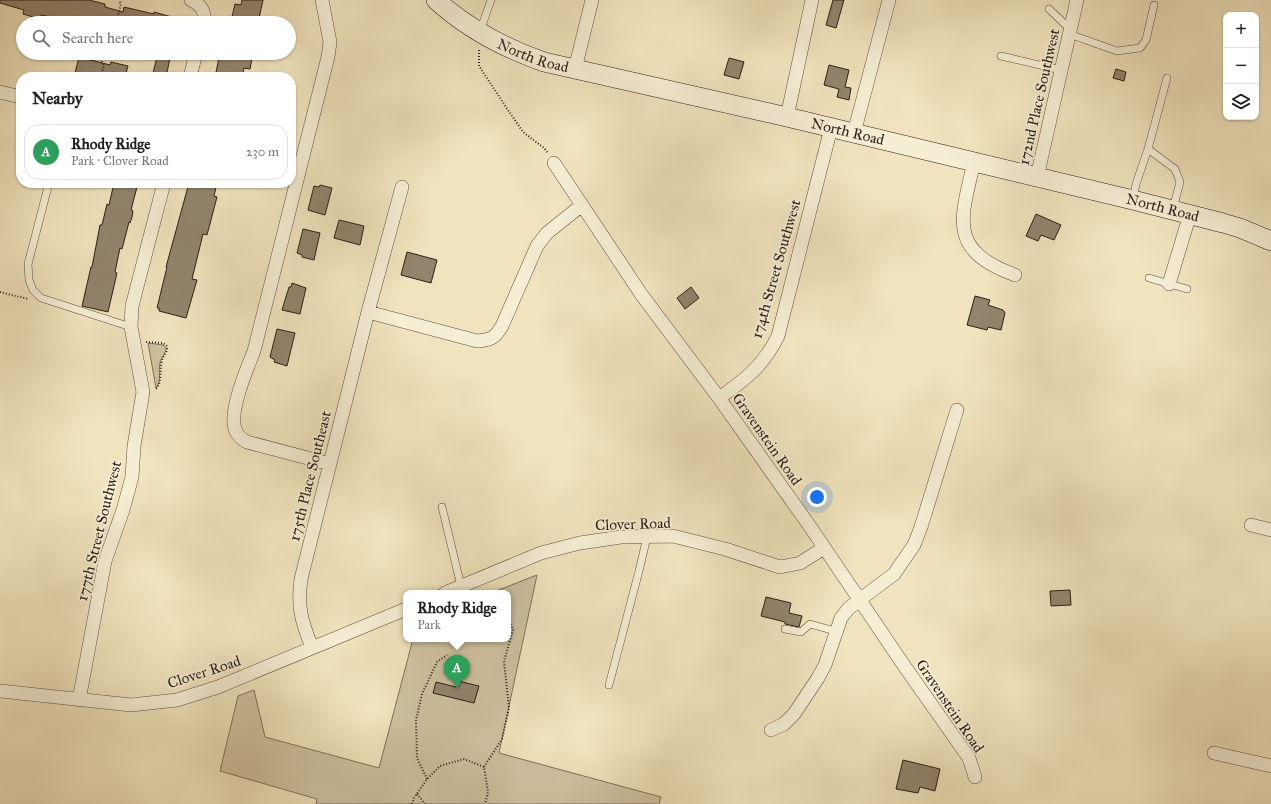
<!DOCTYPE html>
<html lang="en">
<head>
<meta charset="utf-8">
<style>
	:root { --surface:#fff; --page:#f6f6f6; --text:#202124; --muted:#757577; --line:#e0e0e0; --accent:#7c3aed }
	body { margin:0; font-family:"IM FELL Great Primer",serif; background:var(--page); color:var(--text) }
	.controls { position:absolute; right:12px; top:12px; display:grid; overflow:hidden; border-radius:8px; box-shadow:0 1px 3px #0004 }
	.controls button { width:36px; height:36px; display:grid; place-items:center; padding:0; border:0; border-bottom:1px solid var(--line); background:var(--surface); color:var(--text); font:20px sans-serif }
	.you { position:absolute; left:817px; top:497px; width:14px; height:14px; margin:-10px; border:3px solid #fff; border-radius:50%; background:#1a73e8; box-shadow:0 0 0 6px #1a73e833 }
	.badge { display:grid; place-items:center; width:26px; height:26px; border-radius:50%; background:var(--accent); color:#fff; font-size:13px; font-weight:700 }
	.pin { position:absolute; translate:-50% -33px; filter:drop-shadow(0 1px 2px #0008) }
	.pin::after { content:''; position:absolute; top:21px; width:14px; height:12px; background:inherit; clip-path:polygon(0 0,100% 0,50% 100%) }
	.popup { position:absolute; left:403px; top:590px; width:108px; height:52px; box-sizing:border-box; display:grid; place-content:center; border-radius:8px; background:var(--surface); filter:drop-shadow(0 1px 3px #0005); font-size:13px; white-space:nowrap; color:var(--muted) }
	.popup b { font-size:15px; color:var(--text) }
	.popup::after { content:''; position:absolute; left:50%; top:100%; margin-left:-8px; border:8px solid transparent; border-top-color:var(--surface) }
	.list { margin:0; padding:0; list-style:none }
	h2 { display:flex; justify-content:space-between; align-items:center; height:52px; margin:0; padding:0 16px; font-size:17px }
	h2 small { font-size:13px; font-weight:400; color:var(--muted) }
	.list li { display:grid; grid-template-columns:26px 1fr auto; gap:12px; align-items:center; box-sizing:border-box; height:56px; margin:0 8px 8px; padding:0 8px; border:1px solid var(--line); border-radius:16px }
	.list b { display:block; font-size:15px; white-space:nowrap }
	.list p { margin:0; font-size:13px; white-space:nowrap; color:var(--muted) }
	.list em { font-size:13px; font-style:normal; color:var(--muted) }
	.icon { flex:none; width:22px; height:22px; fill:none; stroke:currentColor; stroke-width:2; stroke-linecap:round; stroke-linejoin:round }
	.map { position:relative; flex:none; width:1271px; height:804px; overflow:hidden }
	.search { position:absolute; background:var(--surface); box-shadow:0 1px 3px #0004; left:16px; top:16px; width:280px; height:44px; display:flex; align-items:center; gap:10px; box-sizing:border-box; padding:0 14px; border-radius:22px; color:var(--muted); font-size:15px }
	.panel { position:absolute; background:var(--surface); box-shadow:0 1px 3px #0004; left:16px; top:72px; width:280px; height:116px; border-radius:16px }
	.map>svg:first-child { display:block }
	.green { fill:#cfc2a1; stroke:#7e705c }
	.building { fill:#92846d; stroke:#2c1e16 }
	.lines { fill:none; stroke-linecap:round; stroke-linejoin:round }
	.lane-casing { stroke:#5d4f40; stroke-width:8 }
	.street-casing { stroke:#5d4f40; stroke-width:14 }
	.secondary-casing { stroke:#2c1e16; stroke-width:20 }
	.path { stroke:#2c1e16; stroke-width:2; stroke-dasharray:1 2; stroke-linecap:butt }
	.lane { stroke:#f5edd4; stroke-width:7 }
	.street { stroke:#f5edd4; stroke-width:13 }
	.secondary { stroke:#f5edd4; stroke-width:19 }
	.labels { text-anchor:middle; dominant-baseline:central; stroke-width:3.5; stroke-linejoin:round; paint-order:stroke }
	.street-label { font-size:15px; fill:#2c1e16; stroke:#f5edd4 }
</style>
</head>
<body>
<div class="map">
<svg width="1271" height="804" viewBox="0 0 1271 804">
	<rect width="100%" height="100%" fill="#f0e3bd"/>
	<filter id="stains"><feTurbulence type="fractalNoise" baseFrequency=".005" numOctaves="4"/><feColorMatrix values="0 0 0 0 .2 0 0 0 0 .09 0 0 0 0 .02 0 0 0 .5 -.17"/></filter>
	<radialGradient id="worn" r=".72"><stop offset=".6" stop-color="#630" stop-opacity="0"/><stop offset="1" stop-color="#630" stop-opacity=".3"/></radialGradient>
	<!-- green -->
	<path class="green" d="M148,343L163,345L166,348C166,354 161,357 160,363C158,371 162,380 156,388Z
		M537,575L499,753L661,797L659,804H316L317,799L220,771L238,696L254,690L265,737L379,768L413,639H508V593H491Z"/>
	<!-- building -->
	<path class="building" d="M0,0H89L105,4V7L123,12L124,7L154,14V12L182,20V23H79L41,15L40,19L23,14L24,10L0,3Z
		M242,0H263L258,23H242L231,21L235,4L241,5Z
		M833,0H844L836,28L826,25Z
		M158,53H171L166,77H152Z
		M220,53H253L250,69L244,68L242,77H215Z
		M79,57L110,65L111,62L128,66L125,77H74Z
		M729,58L744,62L739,79L724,75Z
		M829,65L849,70L845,87L851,88L849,100L837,97L839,89L824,85Z
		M1116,69L1126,72L1124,81L1113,78Z
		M114,183H138L131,210L133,211L132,217L130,223L129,222L122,249L120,248L115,272L117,273L108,312L82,306L91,267H92L100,225H102L107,204L109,205Z
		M189,183H217L214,196L217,197L207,235L203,234L192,279L197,280L186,318L159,311V308H157L167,267H166Z
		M320,185L332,188L325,215L308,210L314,186L319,187Z
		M1036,214L1061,225L1054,240L1041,235L1038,241L1026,236Z
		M339,220L364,226L360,245L334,238Z
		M303,229L320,233L314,260L302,257V255L297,253Z
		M407,252L437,260L431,283L401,275Z
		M292,283L306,288L300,314L282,310L289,287H291Z
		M691,287L699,298L685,309L677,298Z
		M975,296L990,300L988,305L1003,310L1005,313L1001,330L988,327L987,330L967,325Z
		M277,329L295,333L287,366L274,362L275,360L270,357Z
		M1070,590L1071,605L1051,606L1050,591Z
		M766,597L791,603L789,613L802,616L799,627L785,624V622L761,616Z
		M458,681L479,686L474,703L433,693L436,682L456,687Z
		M903,760L940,769L935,791L920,787L918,793L896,789Z"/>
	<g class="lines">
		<defs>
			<path id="lane" d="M1049,9L1070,29
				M480,31L491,0
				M1069,34L1117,51L1140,48L1146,40L1154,5
				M1001,56L1061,70
				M1148,149L1175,169L1180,182L1173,209
				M49,183L28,264L29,280L33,290L41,298L131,327
				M1133,199L1136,184L1148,149L1167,78
				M1149,278L1187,289
				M442,507L461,586
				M785,629L801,632L810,624L835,631
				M609,685L639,571L647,537"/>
			<path id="street" d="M191,0C201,5 206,11 204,23
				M322,0L330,42L328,57L254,351C247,369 229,410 235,429C237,435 241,439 247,442L330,464
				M575,69L592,0
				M190,77L196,53
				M0,92L21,97
				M787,117L812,0
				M854,133L889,0
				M974,162C961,219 947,250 1015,275
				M554,163L641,294L719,398L811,528L905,667L969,758L975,777
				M1037,177L1077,0
				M1169,284L1190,214
				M368,312L477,341C491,340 495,338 502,326L537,246L547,233L582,205
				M719,398C745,380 764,365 778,336L831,128
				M1251,525L1271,530
				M445,593L541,553L580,543L621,537L673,536L725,549L780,567L800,563L824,548
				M312,648C302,622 297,608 301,579L368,312L402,187
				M0,691L131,705L177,700L218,687L406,609
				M79,700L105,561L123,510L132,477L134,446L143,392L131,327L132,306L164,183
				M771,730L784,724L794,714L818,678L825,665L841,618L849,608L894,574L914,545L921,527L957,410
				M1214,753L1271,766"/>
			<g id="secondary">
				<path id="s1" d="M436,0C468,29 504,48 544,62L787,117L1133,200L1223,223L1240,228L1271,241"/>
			</g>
		</defs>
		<!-- lane casing -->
		<use href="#lane" class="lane-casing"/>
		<!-- street casing -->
		<use href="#street" class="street-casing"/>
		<!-- secondary casing -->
		<use href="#secondary" class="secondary-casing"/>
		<!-- path -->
		<path class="path" d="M116,23L121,4L119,0
			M479,50V66L508,110L523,132L544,148L548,153
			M101,53L100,59L104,65L101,77
			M0,292L28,299
			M146,342L163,343L167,346C168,353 163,355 162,361C159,371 163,382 155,390
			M484,767L502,739L509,708L504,661L513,630L508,616
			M427,779L417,758L416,720L422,694L437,662L447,655
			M417,794L425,804
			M412,804L414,798L427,779L440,766L464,759L484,767L488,792L485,804"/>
		<!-- lane -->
		<use href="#lane" class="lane"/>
		<!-- street -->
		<use href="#street" class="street"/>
		<!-- secondary -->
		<use href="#secondary" class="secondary"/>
	</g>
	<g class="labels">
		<!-- street labels -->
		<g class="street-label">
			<text stroke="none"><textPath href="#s1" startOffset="113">North Road</textPath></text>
			<text transform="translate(1039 97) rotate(-77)">172nd Place Southwest</text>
			<text stroke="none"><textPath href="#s1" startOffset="437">North Road</textPath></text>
			<text stroke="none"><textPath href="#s1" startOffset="761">North Road</textPath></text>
			<text transform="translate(776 269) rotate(-74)">174th Street Southwest</text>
			<text transform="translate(767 439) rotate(55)">Gravenstein Road</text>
			<text transform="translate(310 476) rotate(-76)">175th Place Southeast</text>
			<text transform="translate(633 524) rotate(-2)">Clover Road</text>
			<text transform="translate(99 531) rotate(-76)">177th Street Southwest</text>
			<text transform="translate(204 672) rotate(-18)">Clover Road</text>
			<text transform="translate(950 706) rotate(56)">Gravenstein Road</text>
		</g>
	</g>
	<rect width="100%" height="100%" filter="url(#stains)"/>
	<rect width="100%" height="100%" fill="url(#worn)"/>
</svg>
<div class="controls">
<button>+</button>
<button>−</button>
<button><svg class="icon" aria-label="layers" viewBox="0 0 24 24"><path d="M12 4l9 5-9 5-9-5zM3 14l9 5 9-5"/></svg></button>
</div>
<div class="you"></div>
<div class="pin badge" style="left:457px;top:688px;background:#2e9e5b">A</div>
<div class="popup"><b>Rhody Ridge</b>Park</div>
<div class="search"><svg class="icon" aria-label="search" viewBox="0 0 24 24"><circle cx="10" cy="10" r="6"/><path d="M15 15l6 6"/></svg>Search here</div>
<section class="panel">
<h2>Nearby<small></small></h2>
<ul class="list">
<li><span class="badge" style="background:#2e9e5b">A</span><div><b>Rhody Ridge</b><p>Park · Clover Road</p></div><em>230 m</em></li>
</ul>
</section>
</div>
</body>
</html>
